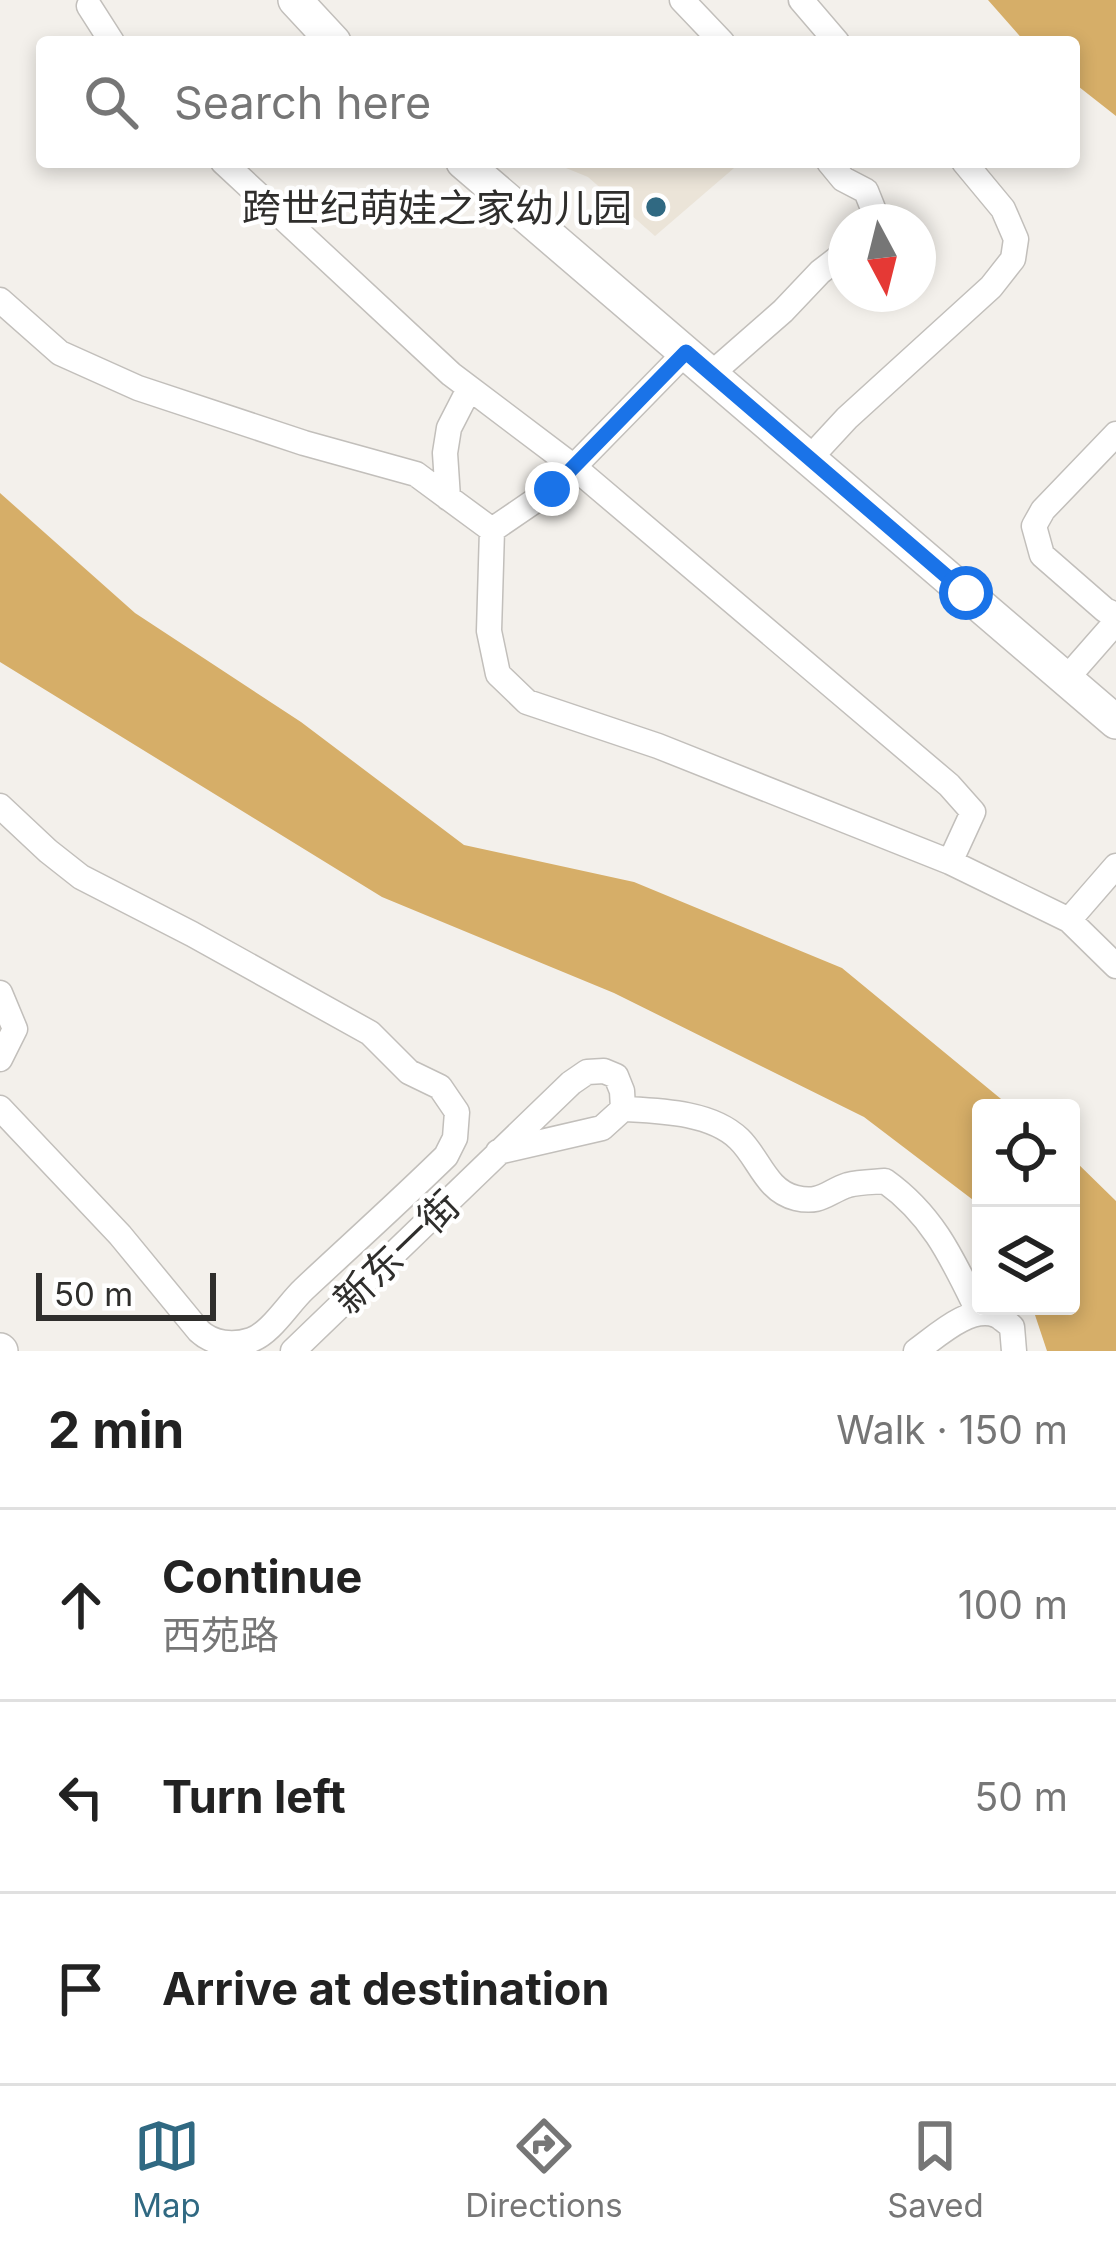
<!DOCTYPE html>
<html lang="en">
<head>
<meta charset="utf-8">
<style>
	:root { --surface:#fff; --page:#f6f6f6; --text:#222; --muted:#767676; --line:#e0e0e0; --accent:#306982 }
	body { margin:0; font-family:Inter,"Noto Sans SC",sans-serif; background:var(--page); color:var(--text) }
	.controls { position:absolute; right:36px; bottom:36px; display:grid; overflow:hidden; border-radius:12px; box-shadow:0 6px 18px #0003 }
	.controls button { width:108px; height:108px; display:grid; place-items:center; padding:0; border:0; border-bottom:3px solid var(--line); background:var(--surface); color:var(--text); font:60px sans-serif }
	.compass { position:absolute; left:828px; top:204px; width:108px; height:108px; border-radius:50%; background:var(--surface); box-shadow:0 6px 18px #0003; rotate:173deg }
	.scale { position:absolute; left:36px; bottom:30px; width:180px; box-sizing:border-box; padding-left:12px; border:6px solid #2f2e2c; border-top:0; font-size:33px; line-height:42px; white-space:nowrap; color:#2f2e2c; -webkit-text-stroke:9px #fff; paint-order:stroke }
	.stop { position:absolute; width:36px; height:36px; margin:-27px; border:9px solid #1a73e8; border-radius:50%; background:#fff }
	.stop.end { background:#1a73e8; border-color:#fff; box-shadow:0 3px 12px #0008 }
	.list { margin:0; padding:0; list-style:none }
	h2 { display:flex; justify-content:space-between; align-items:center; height:156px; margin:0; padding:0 48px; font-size:51px }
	h2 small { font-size:39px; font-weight:400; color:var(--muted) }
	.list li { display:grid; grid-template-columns:78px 1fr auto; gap:36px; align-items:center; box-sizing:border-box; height:192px; padding:0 48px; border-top:3px solid var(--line) }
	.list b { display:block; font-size:45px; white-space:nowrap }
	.list p { margin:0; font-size:39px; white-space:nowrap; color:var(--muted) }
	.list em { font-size:39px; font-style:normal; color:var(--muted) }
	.icon { flex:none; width:66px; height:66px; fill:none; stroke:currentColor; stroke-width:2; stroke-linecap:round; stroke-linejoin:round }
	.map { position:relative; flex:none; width:1116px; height:1351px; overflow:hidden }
	.search { position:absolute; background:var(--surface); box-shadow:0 6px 18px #0003; left:36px; right:36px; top:36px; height:132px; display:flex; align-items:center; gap:30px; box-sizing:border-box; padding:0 42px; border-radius:12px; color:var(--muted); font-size:45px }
	.sheet { height:732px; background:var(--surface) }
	nav { display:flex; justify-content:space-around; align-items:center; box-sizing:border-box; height:168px; border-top:3px solid var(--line); background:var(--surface); font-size:33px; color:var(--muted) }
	nav a { display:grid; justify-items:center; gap:6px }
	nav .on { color:var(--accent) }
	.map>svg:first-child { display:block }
	.built { fill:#ebe4d8 }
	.water { fill:#d6ae68 }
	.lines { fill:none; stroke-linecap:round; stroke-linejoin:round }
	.street-casing { stroke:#c2bfbb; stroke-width:27 }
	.secondary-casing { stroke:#c2bfbb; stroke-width:36 }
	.street { stroke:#fff; stroke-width:24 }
	.secondary { stroke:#fff; stroke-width:33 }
	.route { stroke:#1a73e8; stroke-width:15 }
	.poi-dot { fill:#306982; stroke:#fff; stroke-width:4.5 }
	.labels { text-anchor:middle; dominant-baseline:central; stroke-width:9; stroke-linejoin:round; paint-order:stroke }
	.poi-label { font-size:39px; fill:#2f2e2c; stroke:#fff; text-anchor:end }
	.street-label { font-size:39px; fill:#2f2e2c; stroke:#fff }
</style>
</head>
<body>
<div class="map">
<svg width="1116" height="1351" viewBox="0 0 1116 1351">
	<rect width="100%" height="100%" fill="#f3f0eb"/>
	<!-- built -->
	<path class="built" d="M566,162H741L655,236L588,177L561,166Z"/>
	<!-- water -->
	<path class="water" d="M988,0H1116V116L1074,83V42H1025Z
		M0,493L135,613L301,722L464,845L634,882L842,968L1012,1108H981V1206L864,1117L614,993L382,897L0,662Z
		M1071,1157L1116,1201V1351H1047L1032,1306H1071Z"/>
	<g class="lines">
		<defs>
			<path id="street" d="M682,0L722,42
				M801,0L837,42
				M89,6L112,42
				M223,162L451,374L574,467L949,785L973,812L950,862
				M829,162L843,179L866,191L876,216L873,222
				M0,300L60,353L138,388L304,443L416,474L492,530
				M686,352L552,489L492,530L489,631L498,674L527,702L658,746L950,862L1069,920L1116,966
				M710,375L783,311L820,272L846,252
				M1116,434L1043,510L1034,526L1042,555L1105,610L1116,615
				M810,458L847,418L991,287L1013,259L1016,239L1003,209L964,162
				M448,498L445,453L449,428L469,389
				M1066,679L1116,622
				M0,806L48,851L81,877L192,934L370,1033L409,1072L440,1087L457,1112L455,1138L446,1156C399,1202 351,1245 304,1289C288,1304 271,1333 251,1340C233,1346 213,1344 199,1331L120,1235L0,1108
				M1069,920L1116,866
				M0,993L15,1029L0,1059
				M623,1109C660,1111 711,1112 739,1139C759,1158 766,1191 796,1198C821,1204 827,1192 848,1185C859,1182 873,1182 885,1181C934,1216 953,1260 979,1313
				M293,1351L571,1083L587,1072L604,1071L616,1076L622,1091L623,1109L602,1128L498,1152
				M916,1351C936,1337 969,1305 996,1315C999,1316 1009,1324 1012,1327L1014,1351"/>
			<path id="secondary" d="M295,0L334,42
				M463,162L1116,722
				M0,1350L1,1351"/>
		</defs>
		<!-- street casing -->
		<use href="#street" class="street-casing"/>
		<!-- secondary casing -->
		<use href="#secondary" class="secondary-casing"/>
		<!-- street -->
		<use href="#street" class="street"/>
		<!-- secondary -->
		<use href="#secondary" class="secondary"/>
	</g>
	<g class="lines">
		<!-- route -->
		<path class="route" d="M552,489L686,352L966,593"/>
	</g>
	<!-- markers -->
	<circle class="poi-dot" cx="656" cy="207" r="12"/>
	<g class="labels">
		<!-- poi labels -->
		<g class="poi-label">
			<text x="632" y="207">跨世纪萌娃之家幼儿园</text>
		</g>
		<!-- street labels -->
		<g class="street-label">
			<text transform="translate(396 1252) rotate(-44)">新东一街</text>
		</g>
	</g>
</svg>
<div class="controls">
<button><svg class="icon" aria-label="locate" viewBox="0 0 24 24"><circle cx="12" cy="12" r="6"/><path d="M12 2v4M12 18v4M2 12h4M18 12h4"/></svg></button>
<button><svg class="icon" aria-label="layers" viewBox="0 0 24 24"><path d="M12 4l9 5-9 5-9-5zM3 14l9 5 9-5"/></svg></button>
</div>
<svg class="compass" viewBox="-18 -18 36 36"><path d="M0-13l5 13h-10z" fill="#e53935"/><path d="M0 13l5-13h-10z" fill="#767676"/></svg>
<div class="scale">50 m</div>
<div class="stop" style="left:966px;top:593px"></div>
<div class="stop end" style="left:552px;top:489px"></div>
<div class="search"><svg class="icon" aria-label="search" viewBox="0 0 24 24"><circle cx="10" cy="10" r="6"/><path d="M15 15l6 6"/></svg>Search here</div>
</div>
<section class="sheet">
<h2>2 min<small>Walk · 150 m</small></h2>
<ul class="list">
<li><svg class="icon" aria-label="ahead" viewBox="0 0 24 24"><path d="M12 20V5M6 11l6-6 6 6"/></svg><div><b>Continue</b><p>西苑路</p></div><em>100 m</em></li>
<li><svg class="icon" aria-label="left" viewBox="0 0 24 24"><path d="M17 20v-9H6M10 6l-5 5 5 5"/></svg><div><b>Turn left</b></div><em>50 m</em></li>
<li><svg class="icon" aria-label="arrive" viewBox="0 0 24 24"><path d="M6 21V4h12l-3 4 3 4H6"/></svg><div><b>Arrive at destination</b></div></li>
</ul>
</section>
<nav>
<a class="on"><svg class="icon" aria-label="map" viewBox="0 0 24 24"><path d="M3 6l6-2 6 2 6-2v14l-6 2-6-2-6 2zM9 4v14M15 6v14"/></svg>Map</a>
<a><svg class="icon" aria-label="directions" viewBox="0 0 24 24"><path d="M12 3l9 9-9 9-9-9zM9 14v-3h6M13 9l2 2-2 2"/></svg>Directions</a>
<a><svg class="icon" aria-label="saved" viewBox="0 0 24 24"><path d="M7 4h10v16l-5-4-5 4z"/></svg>Saved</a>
</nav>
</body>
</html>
